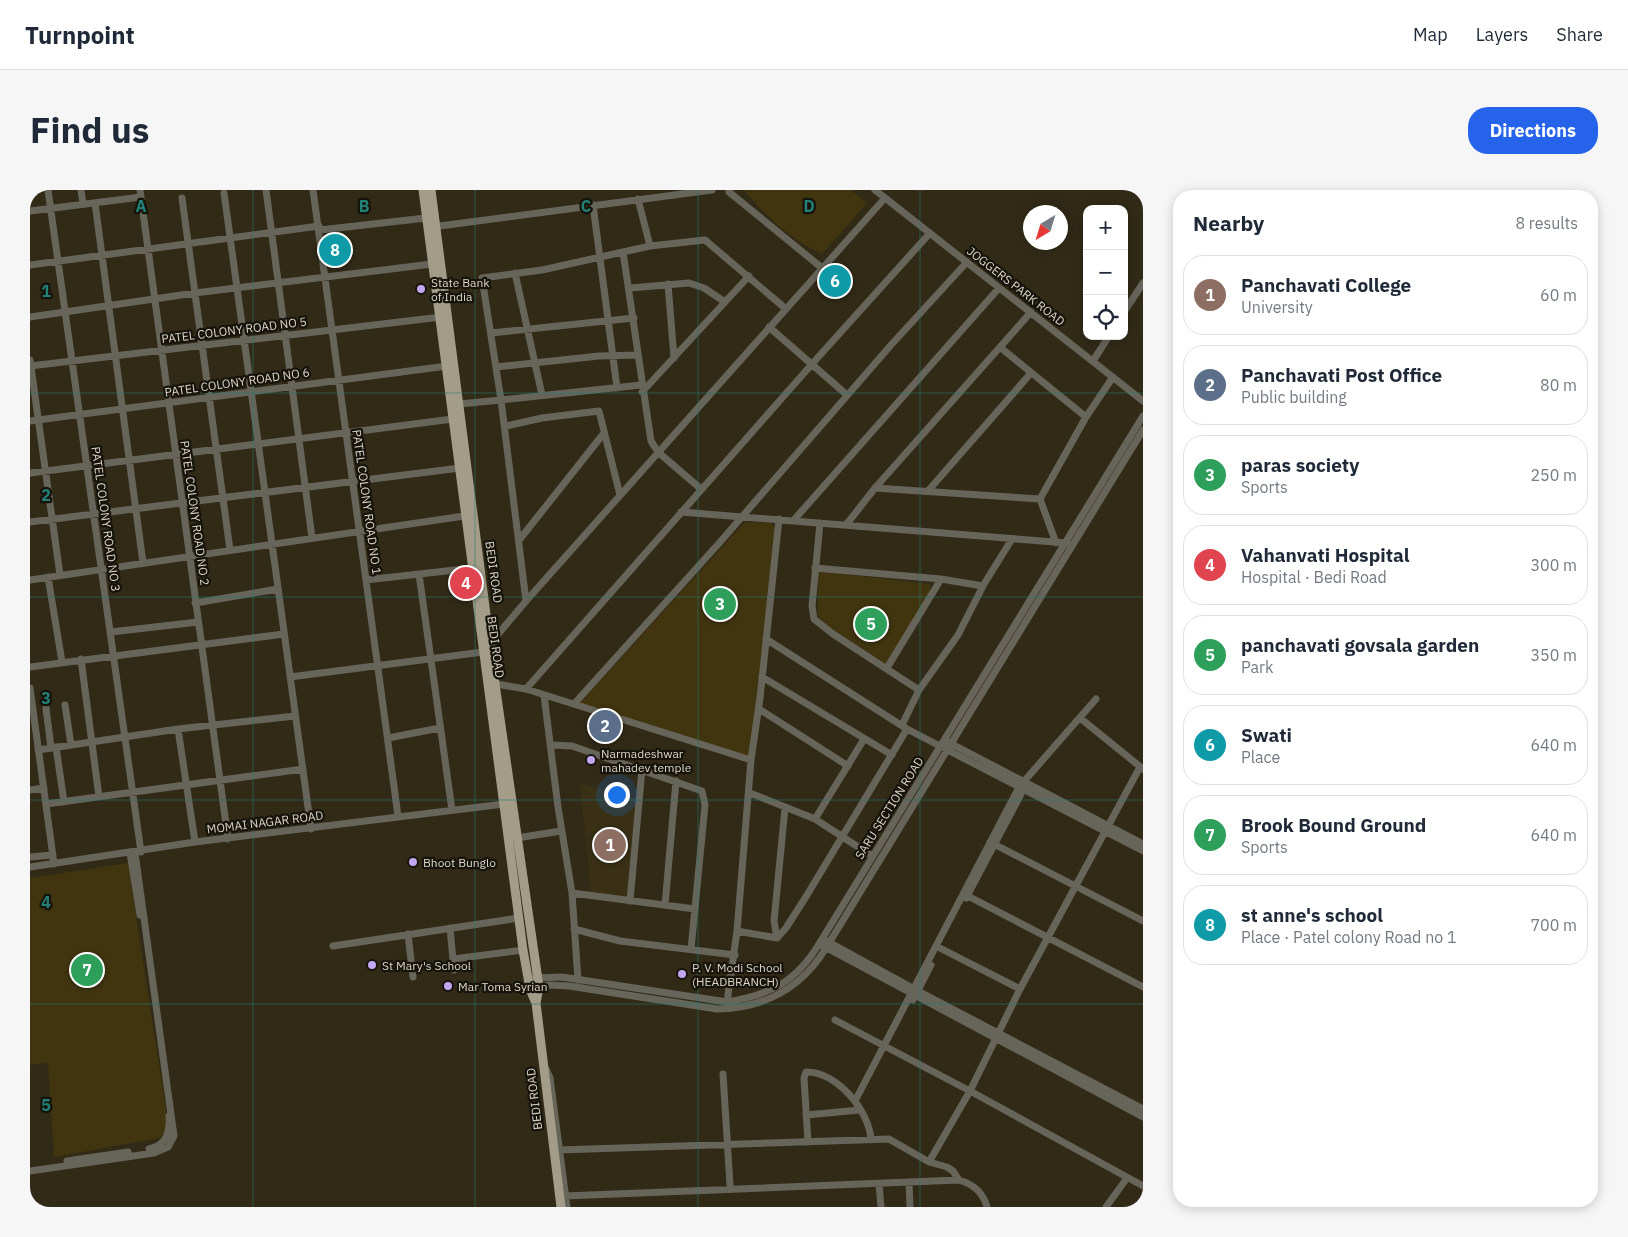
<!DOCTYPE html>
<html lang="en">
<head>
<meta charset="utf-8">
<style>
	:root { --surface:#fff; --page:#f6f6f7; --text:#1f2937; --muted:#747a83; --line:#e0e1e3; --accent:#2563eb }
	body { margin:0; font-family:"IBM Plex Sans",sans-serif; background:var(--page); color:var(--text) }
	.controls { position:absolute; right:15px; top:15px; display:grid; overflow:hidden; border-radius:10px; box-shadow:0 2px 12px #0003 }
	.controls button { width:45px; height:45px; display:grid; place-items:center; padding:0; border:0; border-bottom:1px solid var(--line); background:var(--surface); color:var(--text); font:25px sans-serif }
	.compass { position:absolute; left:993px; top:15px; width:45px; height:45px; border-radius:50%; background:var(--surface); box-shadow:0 2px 12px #0003; rotate:218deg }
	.you { position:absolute; left:586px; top:604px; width:18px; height:18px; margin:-12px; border:4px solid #fff; border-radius:50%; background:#1a73e8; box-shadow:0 0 0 8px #1a73e833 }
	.badge { display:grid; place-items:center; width:32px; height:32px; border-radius:50%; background:var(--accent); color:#fff; font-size:16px; font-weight:700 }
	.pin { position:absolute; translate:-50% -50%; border:2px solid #fff; box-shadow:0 1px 5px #0006 }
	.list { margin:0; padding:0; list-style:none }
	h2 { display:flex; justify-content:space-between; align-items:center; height:65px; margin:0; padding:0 20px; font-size:21px }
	h2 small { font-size:16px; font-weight:400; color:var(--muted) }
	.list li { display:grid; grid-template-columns:32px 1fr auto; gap:15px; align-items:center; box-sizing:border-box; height:80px; margin:0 10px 10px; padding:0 10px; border:1px solid var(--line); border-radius:20px }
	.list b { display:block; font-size:19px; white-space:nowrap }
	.list p { margin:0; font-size:16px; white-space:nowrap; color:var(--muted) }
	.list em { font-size:16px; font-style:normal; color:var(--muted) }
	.icon { flex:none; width:28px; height:28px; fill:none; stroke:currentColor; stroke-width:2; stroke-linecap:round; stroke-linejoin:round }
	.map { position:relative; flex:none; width:1113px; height:1017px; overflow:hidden; border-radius:20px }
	header { display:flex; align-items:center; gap:30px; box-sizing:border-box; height:70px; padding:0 25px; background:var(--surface); border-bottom:1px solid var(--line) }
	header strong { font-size:24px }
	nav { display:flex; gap:28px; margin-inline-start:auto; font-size:18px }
	.intro { display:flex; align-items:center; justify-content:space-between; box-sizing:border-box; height:120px; padding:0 30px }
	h1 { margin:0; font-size:35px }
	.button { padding:12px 22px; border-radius:20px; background:var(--accent); color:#fff; font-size:18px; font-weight:700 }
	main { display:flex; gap:30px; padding:0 30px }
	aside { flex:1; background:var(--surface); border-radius:20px; box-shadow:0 2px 12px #0003 }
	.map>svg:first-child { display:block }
	.built { fill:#393015 }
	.green { fill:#413510 }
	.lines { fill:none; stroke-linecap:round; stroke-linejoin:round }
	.minor { stroke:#67645a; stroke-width:7 }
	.major { stroke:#a29c88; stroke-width:9 }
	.grid { fill:none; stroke:#238077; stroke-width:1; stroke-opacity:0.55 }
	.poi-dot { fill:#c3a7f2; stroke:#16130b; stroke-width:2 }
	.labels { text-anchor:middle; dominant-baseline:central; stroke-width:4.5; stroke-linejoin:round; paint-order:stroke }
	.poi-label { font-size:12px; fill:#dbd7cb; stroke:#16130b; text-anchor:start }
	.street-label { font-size:12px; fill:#dbd7cb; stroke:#16130b }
	.grid-label { font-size:16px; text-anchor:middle; font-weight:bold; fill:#238077; stroke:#16130b; stroke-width:4.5; stroke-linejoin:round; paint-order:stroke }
</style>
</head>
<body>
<header>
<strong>Turnpoint</strong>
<nav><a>Map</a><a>Layers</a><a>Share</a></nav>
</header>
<div class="intro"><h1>Find us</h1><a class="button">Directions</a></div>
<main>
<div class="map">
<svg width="1113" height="1017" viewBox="0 0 1113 1017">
	<rect width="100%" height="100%" fill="#312a17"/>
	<!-- built -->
	<path class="built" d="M550,593L606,608L599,710L561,703Z"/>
	<!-- green -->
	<path class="green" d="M714,0H821L837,13L792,64C762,50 735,26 714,0Z
		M715,332L741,333L746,339L731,492V525L719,568L548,515Z
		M788,381L900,394L901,404L856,474L804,441L788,426Z
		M98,673L140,946L24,967L18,873L0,875V688Z"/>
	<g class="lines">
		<!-- minor -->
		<path class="minor" d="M18,0L111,662
			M51,0L53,14
			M110,0L198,649
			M236,0L282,348
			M283,0L368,626
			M845,0L1113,211
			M699,2L792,78
			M194,3L281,639
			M152,8L200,360
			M608,9L620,56
			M65,13L113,373
			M563,15L587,198
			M0,21L111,7
			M402,37L682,0
			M290,40L396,28
			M593,62L621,251L628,262L671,299
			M0,75L289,36
			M485,83L512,205
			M638,94L644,168
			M600,98L659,93L674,98L695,112
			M1094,122L1113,93
			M0,127L165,103L402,74
			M739,137L817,205
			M461,143L604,128
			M971,158L1056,227
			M0,170L30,385
			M1063,171L1079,146
			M0,176L411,127
			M466,177L569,166L607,165
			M612,202L719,86
			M429,214L471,210L452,88L512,80L620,56L675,50L756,119
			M0,231L417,176
			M476,236L512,228L569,221L590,305
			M0,283L423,229
			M845,298L1010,309L1056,227L1083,187
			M898,301L1001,183
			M1010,309L1026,353
			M651,322L1037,353
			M763,331L969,98
			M0,332L430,278
			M790,333L782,416L784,429L803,444L889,500
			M816,335L845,298L1001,122
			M490,349L574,243
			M785,378L911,389L953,396
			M389,384L422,620
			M18,387L32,472
			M0,390L441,325
			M336,390L443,378
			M496,411L471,210L611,195
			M165,413L248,399
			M81,442L168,432
			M736,449L877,539L1113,661
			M51,469L69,607
			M0,477L254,444
			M857,478L911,389
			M260,487L453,462L496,411L855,8
			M732,487L862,565
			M460,493L496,499L721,570
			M0,498L24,674
			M496,499L782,174L900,43
			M514,505L528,617L542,703L548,790
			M544,514L691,351L861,155L937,72
			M35,515L41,555
			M16,518L21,558
			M729,519L818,576
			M1050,528L1113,579
			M872,535L889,500L928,445L954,394L982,349
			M148,539L165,652
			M358,548L410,538
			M918,552L1113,654
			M521,555L542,556L672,601L675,615L661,759
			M26,557L34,612
			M8,560L148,539L265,526
			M0,600L14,598
			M720,603L785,629L842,666
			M16,614L273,579
			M785,629L834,549
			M487,648L531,641
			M960,652L1113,731
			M100,663L110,725
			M0,667L22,665
			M0,677L165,652L474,614
			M542,703L665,719
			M934,704L1113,797
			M936,708L991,604
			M600,711L612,579
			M635,715L646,591
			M420,738L424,780
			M544,739L590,751L705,765
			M707,741L747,748
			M378,744L383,787
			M747,748L756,738L777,705L877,539
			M747,748L744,731L755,618
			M795,750L888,801L1113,919
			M303,756L489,728
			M793,756L1113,927
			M906,756L990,799
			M423,769L493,760
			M504,788L532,787L697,812C740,805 766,792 789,754L1113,226
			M504,798L519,795L539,796L687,819C735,818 771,799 796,758L1113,240
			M883,810L901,775
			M697,812L707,741L721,570L730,508L749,329
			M805,830L940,901L1113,996
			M516,879L520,888L537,1017
			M693,884L700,995
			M825,911L989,597L1066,509
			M776,925L830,920
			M778,952L774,888L776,882C807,881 840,922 841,950
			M119,959C137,955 140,942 139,926
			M529,960L859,949L899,972L917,977L923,981L929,990
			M37,971L98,962
			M899,972L940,901L990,799L1110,577
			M0,981L124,963L138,957L144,946L105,663
			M879,992L880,1017
			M849,994L851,1017
			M535,1006L929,990C943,994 953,1002 957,1017
			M1076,1017L1097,988"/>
		<!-- major -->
		<path class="major" d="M393,0L493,760L500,799L505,811
			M401,0L465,494L509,797L506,813L531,1017"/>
	</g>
	<!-- grid -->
	<path class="grid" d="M223,0V1017M445,0V1017M668,0V1017M890,0V1017M0,203H1113M0,407H1113M0,610H1113M0,814H1113"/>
	<!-- markers -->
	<g class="poi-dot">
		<circle cx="391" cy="99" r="5"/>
		<circle cx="561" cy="570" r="5"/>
		<circle cx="383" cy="672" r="5"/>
		<circle cx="342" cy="775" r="5"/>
		<circle cx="652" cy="784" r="5"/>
		<circle cx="418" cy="796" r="5"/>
	</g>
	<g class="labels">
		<!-- poi labels -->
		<g class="poi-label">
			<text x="401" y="92">State Bank<tspan x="401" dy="14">of India</tspan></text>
			<text x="571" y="563">Narmadeshwar<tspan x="571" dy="14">mahadev temple</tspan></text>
			<text x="393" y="672">Bhoot Bunglo</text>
			<text x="352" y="775">St Mary's School</text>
			<text x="662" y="777">P. V. Modi School<tspan x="662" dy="14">(HEADBRANCH)</tspan></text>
			<text x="428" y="796">Mar Toma Syrian</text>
		</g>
		<!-- street labels -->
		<g class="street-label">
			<text transform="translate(986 96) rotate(38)">JOGGERS PARK ROAD</text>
			<text transform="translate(204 140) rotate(-7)">PATEL COLONY ROAD NO 5</text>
			<text transform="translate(207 192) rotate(-8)">PATEL COLONY ROAD NO 6</text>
			<text transform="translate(337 312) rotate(82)">PATEL COLONY ROAD NO 1</text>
			<text transform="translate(165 323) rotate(82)">PATEL COLONY ROAD NO 2</text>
			<text transform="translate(76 329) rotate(82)">PATEL COLONY ROAD NO 3</text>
			<text transform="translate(464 382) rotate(82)">BEDI ROAD</text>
			<text transform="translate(466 457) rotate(82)">BEDI ROAD</text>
			<text transform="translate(859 618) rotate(-58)">SARU SECTION ROAD</text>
			<text transform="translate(235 632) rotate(-7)">MOMAI NAGAR ROAD</text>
			<text transform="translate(504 909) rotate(-97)">BEDI ROAD</text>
		</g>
	</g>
	<g class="grid-label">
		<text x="111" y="22">A</text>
		<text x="334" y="22">B</text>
		<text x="556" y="22">C</text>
		<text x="779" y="22">D</text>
		<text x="16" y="107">1</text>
		<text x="16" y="311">2</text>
		<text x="16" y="514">3</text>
		<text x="16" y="718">4</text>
		<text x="16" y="921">5</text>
	</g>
</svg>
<div class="controls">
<button>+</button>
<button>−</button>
<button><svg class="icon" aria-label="locate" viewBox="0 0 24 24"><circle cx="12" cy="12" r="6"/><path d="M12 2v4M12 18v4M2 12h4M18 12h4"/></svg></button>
</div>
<svg class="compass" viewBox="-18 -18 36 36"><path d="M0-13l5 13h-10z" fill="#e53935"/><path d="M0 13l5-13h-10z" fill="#747a83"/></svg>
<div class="you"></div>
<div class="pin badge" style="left:580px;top:655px;background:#8d6e63">1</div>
<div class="pin badge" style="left:575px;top:536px;background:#5c6f8a">2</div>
<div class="pin badge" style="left:690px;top:414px;background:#2e9e5b">3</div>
<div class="pin badge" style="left:436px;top:393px;background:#e0444e">4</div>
<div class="pin badge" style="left:841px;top:434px;background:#2e9e5b">5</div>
<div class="pin badge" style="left:805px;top:91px;background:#0f9aa8">6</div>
<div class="pin badge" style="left:57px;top:780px;background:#2e9e5b">7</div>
<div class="pin badge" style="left:305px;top:60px;background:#0f9aa8">8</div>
</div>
<aside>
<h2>Nearby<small>8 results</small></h2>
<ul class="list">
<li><span class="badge" style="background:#8d6e63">1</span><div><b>Panchavati College</b><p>University</p></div><em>60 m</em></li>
<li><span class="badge" style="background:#5c6f8a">2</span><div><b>Panchavati Post Office</b><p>Public building</p></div><em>80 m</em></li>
<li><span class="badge" style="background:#2e9e5b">3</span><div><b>paras society</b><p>Sports</p></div><em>250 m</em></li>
<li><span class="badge" style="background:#e0444e">4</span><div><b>Vahanvati Hospital</b><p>Hospital · Bedi Road</p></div><em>300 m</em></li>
<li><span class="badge" style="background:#2e9e5b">5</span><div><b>panchavati govsala garden</b><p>Park</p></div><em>350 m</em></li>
<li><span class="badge" style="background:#0f9aa8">6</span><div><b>Swati</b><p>Place</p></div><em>640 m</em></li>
<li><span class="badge" style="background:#2e9e5b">7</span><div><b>Brook Bound Ground</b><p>Sports</p></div><em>640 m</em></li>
<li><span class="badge" style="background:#0f9aa8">8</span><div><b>st anne's school</b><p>Place · Patel colony Road no 1</p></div><em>700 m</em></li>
</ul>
</aside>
</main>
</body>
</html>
